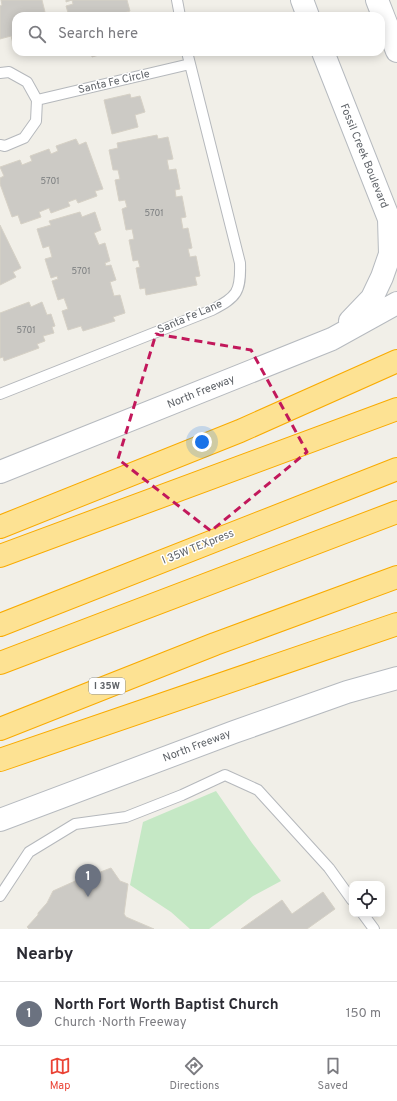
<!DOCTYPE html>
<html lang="en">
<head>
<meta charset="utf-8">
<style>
	:root { --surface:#fff; --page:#f2f2f3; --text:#2b2b33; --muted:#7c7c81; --line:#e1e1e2; --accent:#ea4335 }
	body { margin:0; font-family:Overpass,sans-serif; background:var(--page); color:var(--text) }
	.controls { position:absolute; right:12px; bottom:12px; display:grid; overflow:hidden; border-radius:8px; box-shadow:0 2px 10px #0003 }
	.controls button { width:36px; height:36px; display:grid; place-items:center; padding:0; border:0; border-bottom:1px solid var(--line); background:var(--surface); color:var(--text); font:20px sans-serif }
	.you { position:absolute; left:202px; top:442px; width:14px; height:14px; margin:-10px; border:3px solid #fff; border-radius:50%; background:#1a73e8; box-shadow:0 0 0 6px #1a73e833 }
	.badge { display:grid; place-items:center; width:26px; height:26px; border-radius:50%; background:var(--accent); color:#fff; font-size:13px; font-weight:700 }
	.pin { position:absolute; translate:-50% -33px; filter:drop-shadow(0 1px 2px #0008) }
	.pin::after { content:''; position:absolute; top:21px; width:14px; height:12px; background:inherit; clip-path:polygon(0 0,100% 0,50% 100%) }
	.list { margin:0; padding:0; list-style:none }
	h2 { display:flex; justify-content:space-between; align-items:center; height:52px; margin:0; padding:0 16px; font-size:17px }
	h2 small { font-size:13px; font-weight:400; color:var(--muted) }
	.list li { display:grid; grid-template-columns:26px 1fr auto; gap:12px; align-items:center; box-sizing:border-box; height:64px; padding:0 16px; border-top:1px solid var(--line) }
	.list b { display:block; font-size:15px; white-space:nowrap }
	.list p { margin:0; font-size:13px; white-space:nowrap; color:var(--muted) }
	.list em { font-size:13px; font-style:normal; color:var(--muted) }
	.icon { flex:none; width:22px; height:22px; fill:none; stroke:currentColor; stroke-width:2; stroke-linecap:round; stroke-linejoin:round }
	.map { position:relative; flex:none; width:397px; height:929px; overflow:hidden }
	.search { position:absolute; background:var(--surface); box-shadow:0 2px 10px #0003; left:12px; right:12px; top:12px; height:44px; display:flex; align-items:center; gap:10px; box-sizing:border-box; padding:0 14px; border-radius:12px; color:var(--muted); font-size:15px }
	.sheet { height:116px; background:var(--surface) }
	nav { display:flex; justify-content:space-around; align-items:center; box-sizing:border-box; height:56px; border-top:1px solid var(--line); background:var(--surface); font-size:11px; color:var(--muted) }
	nav a { display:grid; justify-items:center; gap:2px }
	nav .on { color:var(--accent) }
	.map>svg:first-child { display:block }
	.green { fill:#c5e8c5 }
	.building { fill:#cccac5; stroke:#d6d1c6 }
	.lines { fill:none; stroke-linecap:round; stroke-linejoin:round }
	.lane-casing { stroke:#b5b8bc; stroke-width:12 }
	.secondary-casing { stroke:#b6babf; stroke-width:24 }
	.highway-casing { stroke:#f9ab00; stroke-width:24 }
	.lane { stroke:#fff; stroke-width:10 }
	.secondary { stroke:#fff; stroke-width:22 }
	.highway { stroke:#fde293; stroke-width:22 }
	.marked { fill:none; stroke:#c2185b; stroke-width:3; stroke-dasharray:8 5; stroke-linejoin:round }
	.labels { text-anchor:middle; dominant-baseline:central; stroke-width:3; stroke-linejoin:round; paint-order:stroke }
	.number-label { font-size:9px; fill:#7a7d7f }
	.shield { fill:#fff; stroke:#8f9295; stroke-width:1 }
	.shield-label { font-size:10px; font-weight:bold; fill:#5f6368 }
	.street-label { font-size:11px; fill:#5f6368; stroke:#fff }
</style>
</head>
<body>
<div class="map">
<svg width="397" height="929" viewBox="0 0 397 929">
	<rect width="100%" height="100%" fill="#f1efe8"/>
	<!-- green -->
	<path class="green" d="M216,791L252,843L281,881L253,896L209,929H190L171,912L130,885L143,822Z"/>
	<!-- building -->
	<path class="building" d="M1,0H42L46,16H16L15,51L11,36L0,39V6L2,5Z
		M66,0H127L130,11L123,13L124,16H69L66,6L73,4L72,0L66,2Z
		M77,52H88L78,55Z
		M91,52H109L92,57Z
		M130,94L131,98L140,96L145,112L135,115L138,127L112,134L104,100Z
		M157,135L158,139L168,137L173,159L167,160L169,170L176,169L180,189L175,190L176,197L182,196L186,217L181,218L183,229L188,228L192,248L188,249L190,257L196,256L200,276L195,277L197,285L146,295L145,288L140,289L136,268L140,267L138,260L133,261L129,240L134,239L132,229L126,230L122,209L127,207L125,200L119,201L115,180L120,179L118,170H113L109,150L118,148L117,143Z
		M76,139L79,145L86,142L103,189L95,191L97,196L78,203L76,199L68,202L70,206L51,213L49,208L39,212L41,217L21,224L18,215L12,217L0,184V178L4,176L0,167L20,160L22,165L32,161L30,156L49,149L51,154L58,151L56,146Z
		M80,212L82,217L95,212L101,230L94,233L99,245L105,243L110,261L105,263L106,266L111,265L116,280L110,282L114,296L120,295L125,313L113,317L115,321L83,331L81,326L68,330L62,311L68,309L64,298L58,300L52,281L58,279L57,276L51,278L45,259L52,257L49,246L43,248L37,229L51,225L49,221Z
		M0,225L21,268L13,272L16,277L0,285Z
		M29,302L31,307L42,302L47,315L51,314L55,326L52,327L54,333L43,336L45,341L37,344L39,348L4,361L3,357L0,358V313Z
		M111,868L120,881L128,884L124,914L126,917L154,929H29L27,927L38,915V913L47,903L53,891L93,873L95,874Z
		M323,892L335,909L307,929H241L282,900L292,914Z"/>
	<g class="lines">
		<defs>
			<path id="lane" d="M177,0L180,16
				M0,73L9,72L27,82L37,100L36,121L24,138L5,146L0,145
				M37,100L190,64
				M0,394L212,310C237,297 241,292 240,263L187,52
				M0,896L29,852L75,824L126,817L182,795L225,775L258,790L329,868L352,900
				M363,914L374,929"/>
			<path id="secondary" d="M302,0L308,16
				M377,0L397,51
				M323,52L389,219L390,254L382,277L372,298L350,321
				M0,472L332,339L397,303
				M0,820L234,732L347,692L397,678"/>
			<path id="highway" d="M0,527L240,431L397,361
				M0,556L397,409
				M0,625L397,469
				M0,663L397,512
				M0,729L215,644L397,577
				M0,760L397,624"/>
		</defs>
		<!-- lane casing -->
		<use href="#lane" class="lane-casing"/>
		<!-- secondary casing -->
		<use href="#secondary" class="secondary-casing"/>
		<!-- highway casing -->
		<use href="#highway" class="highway-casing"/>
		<!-- lane -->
		<use href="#lane" class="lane"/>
		<!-- secondary -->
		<use href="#secondary" class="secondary"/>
		<!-- highway -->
		<use href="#highway" class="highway"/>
	</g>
	<!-- marked area -->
	<path class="marked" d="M156,334L251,350L307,452L211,531L118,459Z"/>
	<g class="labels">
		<!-- number labels -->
		<g class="number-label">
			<text x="50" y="181">5701</text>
			<text x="154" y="213">5701</text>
			<text x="81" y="271">5701</text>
			<text x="26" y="330">5701</text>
		</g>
		<!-- shield labels -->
		<rect class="shield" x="89" y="678" width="36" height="16" rx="3"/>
		<g class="shield-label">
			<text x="107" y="686">I 35W</text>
		</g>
		<!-- street labels -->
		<g class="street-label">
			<text transform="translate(114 82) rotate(-13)">Santa Fe Circle</text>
			<text transform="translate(364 156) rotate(68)">Fossil Creek Boulevard</text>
			<text transform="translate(190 317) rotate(-23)">Santa Fe Lane</text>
			<text transform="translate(201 392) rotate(-22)">North Freeway</text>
			<text transform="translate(198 547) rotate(-22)">I 35W TEXpress</text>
			<text transform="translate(197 746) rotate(-21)">North Freeway</text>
		</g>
	</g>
</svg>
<div class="controls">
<button><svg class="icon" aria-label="locate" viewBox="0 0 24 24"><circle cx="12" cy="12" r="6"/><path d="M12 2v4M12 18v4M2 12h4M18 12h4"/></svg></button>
</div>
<div class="you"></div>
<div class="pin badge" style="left:88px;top:897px;background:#6b7280">1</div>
<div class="search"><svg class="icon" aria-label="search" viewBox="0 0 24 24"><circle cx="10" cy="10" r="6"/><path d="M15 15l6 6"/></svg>Search here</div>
</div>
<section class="sheet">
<h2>Nearby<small></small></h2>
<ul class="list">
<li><span class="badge" style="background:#6b7280">1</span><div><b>North Fort Worth Baptist Church</b><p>Church · North Freeway</p></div><em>150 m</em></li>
</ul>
</section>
<nav>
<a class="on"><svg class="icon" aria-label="map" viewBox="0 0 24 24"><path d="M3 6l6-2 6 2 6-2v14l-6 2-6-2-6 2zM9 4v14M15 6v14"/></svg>Map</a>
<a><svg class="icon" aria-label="directions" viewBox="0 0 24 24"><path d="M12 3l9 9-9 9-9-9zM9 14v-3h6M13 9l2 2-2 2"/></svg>Directions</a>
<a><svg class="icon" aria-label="saved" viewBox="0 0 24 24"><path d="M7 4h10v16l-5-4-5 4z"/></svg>Saved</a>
</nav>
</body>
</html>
